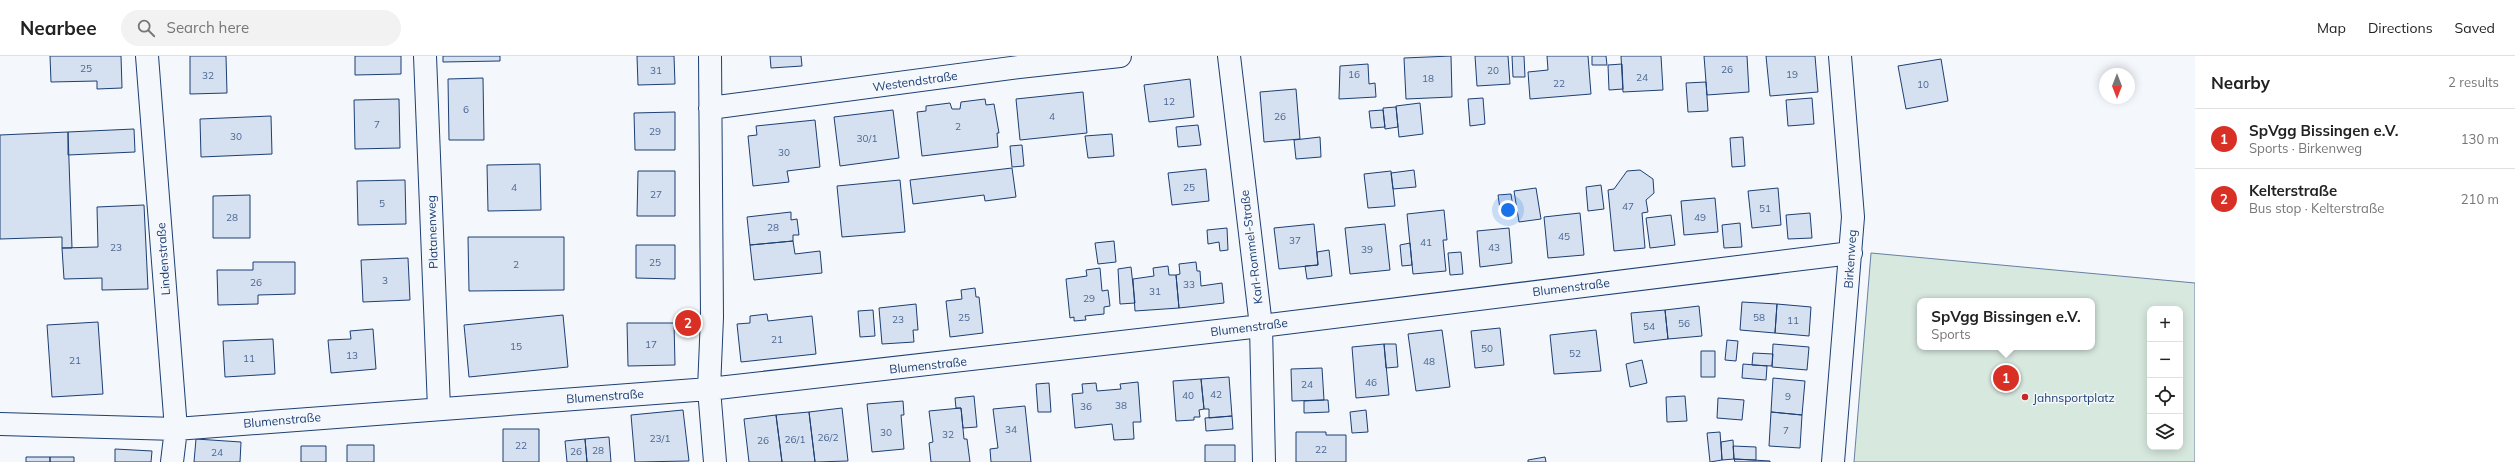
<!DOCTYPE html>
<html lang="en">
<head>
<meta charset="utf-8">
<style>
	:root { --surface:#fff; --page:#f2f2f2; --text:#222; --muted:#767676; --line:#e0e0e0; --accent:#d93025 }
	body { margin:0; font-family:Mulish,sans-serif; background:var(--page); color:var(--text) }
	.controls { position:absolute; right:12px; bottom:12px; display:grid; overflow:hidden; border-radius:8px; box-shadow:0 2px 10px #0003 }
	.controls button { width:36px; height:36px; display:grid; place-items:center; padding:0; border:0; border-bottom:1px solid var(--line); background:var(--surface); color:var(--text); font:20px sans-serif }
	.compass { position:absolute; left:2099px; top:12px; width:36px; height:36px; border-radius:50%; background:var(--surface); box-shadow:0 2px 10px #0003; rotate:180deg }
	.you { position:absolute; left:1508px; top:154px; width:14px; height:14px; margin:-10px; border:3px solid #fff; border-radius:50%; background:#1a73e8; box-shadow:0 0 0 6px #1a73e833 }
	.badge { display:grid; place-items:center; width:26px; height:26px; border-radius:50%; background:var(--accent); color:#fff; font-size:13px; font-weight:700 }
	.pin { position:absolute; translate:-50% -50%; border:2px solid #fff; box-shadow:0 1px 4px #0006 }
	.popup { position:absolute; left:1917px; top:242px; width:178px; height:52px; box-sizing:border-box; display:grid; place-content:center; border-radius:8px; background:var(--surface); filter:drop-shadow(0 1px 3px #0005); font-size:13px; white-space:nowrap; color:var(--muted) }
	.popup b { font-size:15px; color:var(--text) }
	.popup::after { content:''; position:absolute; left:50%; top:100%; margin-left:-8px; border:8px solid transparent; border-top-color:var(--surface) }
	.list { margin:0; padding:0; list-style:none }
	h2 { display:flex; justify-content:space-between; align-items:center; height:52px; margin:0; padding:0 16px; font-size:17px }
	h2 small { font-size:13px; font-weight:400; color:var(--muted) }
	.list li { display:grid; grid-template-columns:26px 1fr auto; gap:12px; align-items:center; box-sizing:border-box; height:60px; padding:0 16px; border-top:1px solid var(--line) }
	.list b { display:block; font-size:15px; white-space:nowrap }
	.list p { margin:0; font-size:13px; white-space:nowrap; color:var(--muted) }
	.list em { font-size:13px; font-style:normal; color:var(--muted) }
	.icon { flex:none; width:22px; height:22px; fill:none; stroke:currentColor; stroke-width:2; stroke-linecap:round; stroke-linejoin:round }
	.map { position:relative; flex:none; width:2195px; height:406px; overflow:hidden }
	header { display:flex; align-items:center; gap:24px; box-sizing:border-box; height:56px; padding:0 20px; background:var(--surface); border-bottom:1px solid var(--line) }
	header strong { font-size:19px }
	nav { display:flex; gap:22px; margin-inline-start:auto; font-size:14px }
	.search { width:280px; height:36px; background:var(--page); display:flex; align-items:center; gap:10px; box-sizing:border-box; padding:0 14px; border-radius:22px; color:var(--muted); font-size:15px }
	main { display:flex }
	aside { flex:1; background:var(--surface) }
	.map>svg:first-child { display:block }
	.green { fill:#d7e8df; stroke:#687fa3; fill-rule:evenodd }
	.building { fill:#d5e0f0; stroke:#1d3f73 }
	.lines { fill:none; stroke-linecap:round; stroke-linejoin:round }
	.street-casing { stroke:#1d3f73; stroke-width:24 }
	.street { stroke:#f4f7fb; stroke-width:22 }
	.poi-dot { fill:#c62828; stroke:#f4f7fb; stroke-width:1.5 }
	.labels { text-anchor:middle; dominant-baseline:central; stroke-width:3; stroke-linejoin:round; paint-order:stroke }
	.number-label { font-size:10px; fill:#4b6792 }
	.street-label { font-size:12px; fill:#1d3f73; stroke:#f4f7fb }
	.poi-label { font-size:12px; fill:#1d3f73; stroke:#f4f7fb; text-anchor:start }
</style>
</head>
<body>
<header>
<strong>Nearbee</strong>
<div class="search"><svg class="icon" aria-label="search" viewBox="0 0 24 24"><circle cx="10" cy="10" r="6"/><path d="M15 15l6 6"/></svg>Search here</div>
<nav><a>Map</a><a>Directions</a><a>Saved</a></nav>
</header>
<main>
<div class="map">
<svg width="2195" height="406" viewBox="0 0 2195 406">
	<rect width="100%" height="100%" fill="#f4f7fb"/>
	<!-- green -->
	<path class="green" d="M1871,197L2195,227V406H1854ZM1920,245H2092V291H1920ZM2150,253H2180V391H2150Z"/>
	<!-- building -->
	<path class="building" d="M50,0H121L122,32L97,33V25L51,26Z
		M190,0H226L227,37L190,38Z
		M355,0H401V18L355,19Z
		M443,0H500V5L443,6Z
		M637,0H674L675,28L638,29Z
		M770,0H801L802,10L771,12Z
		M1451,0L1452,41L1406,43L1404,2Z
		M1475,0H1508L1510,28L1477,30Z
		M1512,0H1524L1525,21H1513Z
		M1547,0H1588L1591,38L1530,43L1528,16L1548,14Z
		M1592,0H1606L1607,9H1592Z
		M1621,0H1661L1663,34L1623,36Z
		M1704,0H1747L1749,36L1707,39Z
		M1766,0H1815L1818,36L1770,40Z
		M1941,3L1948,45L1906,53L1898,10Z
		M1368,8L1369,28L1375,27L1376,41L1339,43L1340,10Z
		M1622,8L1623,33L1609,34L1608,9Z
		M483,22L484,84H449L448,23Z
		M1190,23L1194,61L1149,66L1144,29Z
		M1706,26L1708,55L1688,56L1686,27Z
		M1296,33L1300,83L1264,86L1260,36Z
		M1083,36L1087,77L1020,84L1016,43Z
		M1483,42L1485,68L1470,70L1468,43Z
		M1812,42L1814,68L1788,70L1786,44Z
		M399,43L400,92L355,93L354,44Z
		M985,43L986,49L994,48L999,77H997L998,91L922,100L917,56L926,55V50L950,47L952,53H960L961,46Z
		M1420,47L1423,78L1399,81L1396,50Z
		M1396,51L1398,71L1385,73L1383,52Z
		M893,54L899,102L840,110L834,61Z
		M1383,54L1385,71L1371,72L1369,55Z
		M675,56V94H635L634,57Z
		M271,60L272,98L201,101L200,63Z
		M815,64L820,111L787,115L789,126L753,130L748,80L757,79L756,70Z
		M1198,69L1201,89L1178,91L1176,71Z
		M134,73L135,96L68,99V76Z
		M68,76L72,192H62V181L0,183V79Z
		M1112,78L1114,100L1088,102L1085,80Z
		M1320,81L1321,101L1296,103L1294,84Z
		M1743,81L1745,110L1732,111L1730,82Z
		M1022,89L1024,110L1012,111L1010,90Z
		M540,108L541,154L488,155L487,109Z
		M1012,112L1016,141L985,145L984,139L913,148L910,124Z
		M1206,113L1209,145L1172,149L1168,117Z
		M1414,114L1416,131L1393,133L1391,117Z
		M1640,114L1653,123L1654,137L1646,144L1648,156L1642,157L1645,192L1614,195L1608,134L1614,133L1627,115Z
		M638,115H675V160H637Z
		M1391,115L1395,150L1368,152L1364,118Z
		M405,124L406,168L358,169L357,125Z
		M900,124L905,176L842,181L837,130Z
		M1601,129L1604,153L1588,155L1586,131Z
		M1536,132L1541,163L1519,166L1514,135Z
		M1778,132L1781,169L1752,172L1748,135Z
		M1511,138L1514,158L1501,160L1498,139Z
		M250,139V182H213V140Z
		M1715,142L1718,176L1684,179L1681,145Z
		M144,149L148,233L102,234V222L64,223L62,192L98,191L97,151Z
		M1444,154L1447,184H1443L1446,215L1413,218L1407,158Z
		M791,156V164L797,163L799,179H793V185L750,189L747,161Z
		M1580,157L1584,199L1548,202L1544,161Z
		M1810,157L1812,182L1788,183L1786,159Z
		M1671,159L1675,189L1650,192L1646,162Z
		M1740,167L1742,191L1724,192L1722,169Z
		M1314,168L1318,209L1279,213L1274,172Z
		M1385,168L1390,214L1350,218L1345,172Z
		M1227,172L1228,194L1220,195L1219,186L1208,188L1207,174Z
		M1509,172L1512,207L1480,211L1477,175Z
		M468,181H564V234L469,235Z
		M793,185L795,198L820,195L822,217L754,224L750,189Z
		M1114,185L1116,206L1098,208L1095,187Z
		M1410,187L1412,209L1402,210L1400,189Z
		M636,189H675V223L636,222Z
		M1329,194L1332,220L1307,223L1305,210L1318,209L1317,196Z
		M1461,196L1463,218L1450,219L1448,197Z
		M408,202L410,244L363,246L361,204Z
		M253,206H295V238L258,239V248L218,249L217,214H253Z
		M1196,206L1197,215H1200L1201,230L1222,227L1224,247L1179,252L1176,219L1180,218L1179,208Z
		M1168,210L1169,219H1176L1179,252L1135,255L1133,223L1154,220L1153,212Z
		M1131,211L1135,247L1120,248L1118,213Z
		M1100,212L1102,235L1108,234L1110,250L1104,251V258L1085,260L1086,264L1074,265V261L1070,262L1066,223L1087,220L1086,214Z
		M975,232L976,241H979L983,277L950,281L946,245L962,243L961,234Z
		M1742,246L1777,248L1775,277L1740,274Z
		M916,248L918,274H913L914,286L882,288L879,252Z
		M1777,248L1811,251L1809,280L1775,277Z
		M1699,250L1702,280L1668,283L1665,254Z
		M873,254L875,280L860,281L858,255Z
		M1665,254L1668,283L1634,287L1631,257Z
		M767,258L768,265L812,260L816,298L741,306L737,268L750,267V260Z
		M563,259L568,311L469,321L464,269Z
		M98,266L103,338L52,341L47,269Z
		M627,267H674L675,309L628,310Z
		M1500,272L1504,309L1475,312L1471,275Z
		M373,273L376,313L331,317L328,284L351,283L350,275Z
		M1442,274L1450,331L1416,335L1408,278Z
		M1596,274L1601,315L1554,318L1550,279Z
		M273,283L275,318L225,321L223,285Z
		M1727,284L1738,285L1736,305L1725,304Z
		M1384,288L1389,339L1356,342L1352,291Z
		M1384,288H1396L1398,311L1386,312Z
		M1773,288L1809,291L1807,314L1772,311Z
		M1701,295H1715V321H1701Z
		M1753,297L1773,298L1772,310L1752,309Z
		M1642,304L1647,327L1630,331L1626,308Z
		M1743,308L1767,310L1766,324L1742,322Z
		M1322,312L1324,344L1292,345L1291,313Z
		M1229,321L1232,360L1209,362V353H1204L1201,323Z
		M1773,322L1805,325L1802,359L1771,356Z
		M1201,323L1204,353L1199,354L1200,361H1194V364L1176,365L1173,325Z
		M1138,326L1141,366H1133L1134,383L1114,384L1112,368L1075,372L1072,338L1083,337L1082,328L1096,327L1097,335L1121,333L1120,328Z
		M1049,327L1051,356H1038L1036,328Z
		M974,340L977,371L963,372L961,352H956L955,342Z
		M1685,340L1687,365L1667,366L1666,341Z
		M1718,342L1744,344L1742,364L1717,362Z
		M1324,344H1328L1329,356L1304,357V345Z
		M903,345L904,359H901L904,393L872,396L867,348Z
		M1025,350L1031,406H991L990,393L998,392L993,353Z
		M842,352L848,405L815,406L809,356Z
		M961,352L964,383H967L970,406H931L929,387L933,386L929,355Z
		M683,354L689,405L635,406L631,359Z
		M1366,354L1368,376L1352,377L1350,356Z
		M809,356L815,406H782L776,359Z
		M1771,356L1802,359L1800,392L1769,390Z
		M776,359L782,406H749L744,363Z
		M1232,360L1233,373L1206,375L1205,362Z
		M503,373H539V406H503Z
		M1296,376H1326V379H1346V406H1296Z
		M1720,376L1722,404L1710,406L1707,377Z
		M609,381L611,406H587L585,383Z
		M196,383L241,386L240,406H194Z
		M585,383L587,406H567L565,385Z
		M1733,384L1734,403L1722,404L1721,386Z
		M347,389H374V406H347Z
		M1205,389H1235V406H1205Z
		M301,390H326V406H301Z
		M1733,390L1756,391V404L1734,403Z
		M115,393L152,395L151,406H115Z
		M26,401H50V406H26Z
		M50,401H74V406H50Z
		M1545,401L1546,406H1528V404Z
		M1734,403L1770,405V406H1735Z"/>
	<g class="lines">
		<defs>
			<path id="street" d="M147,0L176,373L172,406
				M425,0L439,352
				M710,0L712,261L709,333L715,406
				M1229,0L1261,270L1264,406
				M710,52L1019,11L1120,0
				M0,368L176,373L709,333L1261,270L1851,197
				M1833,406L1853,161L1840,0"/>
		</defs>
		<!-- street casing -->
		<use href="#street" class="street-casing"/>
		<!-- street -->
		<use href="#street" class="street"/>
	</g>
	<!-- markers -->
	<circle class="poi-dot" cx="2025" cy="341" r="4"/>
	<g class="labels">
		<!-- number labels -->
		<g class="number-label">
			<text x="86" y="12">25</text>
			<text x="1727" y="13">26</text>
			<text x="656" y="14">31</text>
			<text x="1493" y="14">20</text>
			<text x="1354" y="18">16</text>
			<text x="1792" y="18">19</text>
			<text x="208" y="19">32</text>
			<text x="1642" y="21">24</text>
			<text x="1428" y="22">18</text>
			<text x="1559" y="27">22</text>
			<text x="1923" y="28">10</text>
			<text x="1169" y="45">12</text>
			<text x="466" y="53">6</text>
			<text x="1052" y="60">4</text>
			<text x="1280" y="60">26</text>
			<text x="377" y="68">7</text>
			<text x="958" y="70">2</text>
			<text x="655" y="75">29</text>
			<text x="236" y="80">30</text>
			<text x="867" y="82">30/1</text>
			<text x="784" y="96">30</text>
			<text x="514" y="131">4</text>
			<text x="1189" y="131">25</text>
			<text x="656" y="138">27</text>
			<text x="382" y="147">5</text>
			<text x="1628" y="150">47</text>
			<text x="1765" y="152">51</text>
			<text x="232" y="161">28</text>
			<text x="1700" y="161">49</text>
			<text x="773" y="171">28</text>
			<text x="1564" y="180">45</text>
			<text x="1295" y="184">37</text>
			<text x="1426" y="186">41</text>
			<text x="116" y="191">23</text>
			<text x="1494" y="191">43</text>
			<text x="1367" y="193">39</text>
			<text x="655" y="206">25</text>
			<text x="516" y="208">2</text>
			<text x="385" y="224">3</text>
			<text x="256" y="226">26</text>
			<text x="1189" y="228">33</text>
			<text x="1155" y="235">31</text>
			<text x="1089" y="242">29</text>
			<text x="964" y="261">25</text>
			<text x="1759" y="261">58</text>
			<text x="898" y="263">23</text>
			<text x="1793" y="264">11</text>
			<text x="1684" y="267">56</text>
			<text x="1649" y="270">54</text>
			<text x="777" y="283">21</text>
			<text x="651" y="288">17</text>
			<text x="516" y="290">15</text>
			<text x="1487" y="292">50</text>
			<text x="1575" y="297">52</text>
			<text x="352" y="299">13</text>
			<text x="249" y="302">11</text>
			<text x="75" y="304">21</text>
			<text x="1429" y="305">48</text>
			<text x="1371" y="326">46</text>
			<text x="1307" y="328">24</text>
			<text x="1216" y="338">42</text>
			<text x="1188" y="339">40</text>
			<text x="1788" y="340">9</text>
			<text x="1121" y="349">38</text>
			<text x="1086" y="350">36</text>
			<text x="1011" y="373">34</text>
			<text x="1786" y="374">7</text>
			<text x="886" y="376">30</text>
			<text x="948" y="378">32</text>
			<text x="828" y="381">26/2</text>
			<text x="660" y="382">23/1</text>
			<text x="795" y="383">26/1</text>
			<text x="763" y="384">26</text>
			<text x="521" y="389">22</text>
			<text x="1321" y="393">22</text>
			<text x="598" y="394">28</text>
			<text x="576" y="395">26</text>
			<text x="217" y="396">24</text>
		</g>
		<!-- street labels -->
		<g class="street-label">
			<text transform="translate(915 25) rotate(-8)">Westendstraße</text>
			<text transform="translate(432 176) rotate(-92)">Platanenweg</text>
			<text transform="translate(1251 191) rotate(-97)">Karl-Rommel-Straße</text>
			<text transform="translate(163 203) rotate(-94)">Lindenstraße</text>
			<text transform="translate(1850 203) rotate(-86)">Birkenweg</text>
			<text transform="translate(1571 231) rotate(-7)">Blumenstraße</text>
			<text transform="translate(1249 271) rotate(-7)">Blumenstraße</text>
			<text transform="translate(928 309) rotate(-6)">Blumenstraße</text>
			<text transform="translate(605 340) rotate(-4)">Blumenstraße</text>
			<text transform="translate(282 364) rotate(-5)">Blumenstraße</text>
		</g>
		<!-- poi labels -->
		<g class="poi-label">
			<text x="2033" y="341">Jahnsportplatz</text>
		</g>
	</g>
</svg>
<div class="controls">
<button>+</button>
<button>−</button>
<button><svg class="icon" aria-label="locate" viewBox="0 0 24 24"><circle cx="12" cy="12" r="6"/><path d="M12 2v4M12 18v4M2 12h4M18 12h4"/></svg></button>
<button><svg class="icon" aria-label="layers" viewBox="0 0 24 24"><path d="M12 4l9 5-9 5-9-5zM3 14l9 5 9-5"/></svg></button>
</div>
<svg class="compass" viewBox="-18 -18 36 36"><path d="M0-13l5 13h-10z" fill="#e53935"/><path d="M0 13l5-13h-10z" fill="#767676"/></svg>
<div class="you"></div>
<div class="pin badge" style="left:2006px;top:322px">1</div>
<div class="popup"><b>SpVgg Bissingen e.V.</b>Sports</div>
<div class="pin badge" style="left:688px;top:267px">2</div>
</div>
<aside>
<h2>Nearby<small>2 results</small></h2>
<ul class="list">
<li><span class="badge">1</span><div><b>SpVgg Bissingen e.V.</b><p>Sports · Birkenweg</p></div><em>130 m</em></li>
<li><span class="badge">2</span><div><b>Kelterstraße</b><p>Bus stop · Kelterstraße</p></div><em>210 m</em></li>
</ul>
</aside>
</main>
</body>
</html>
